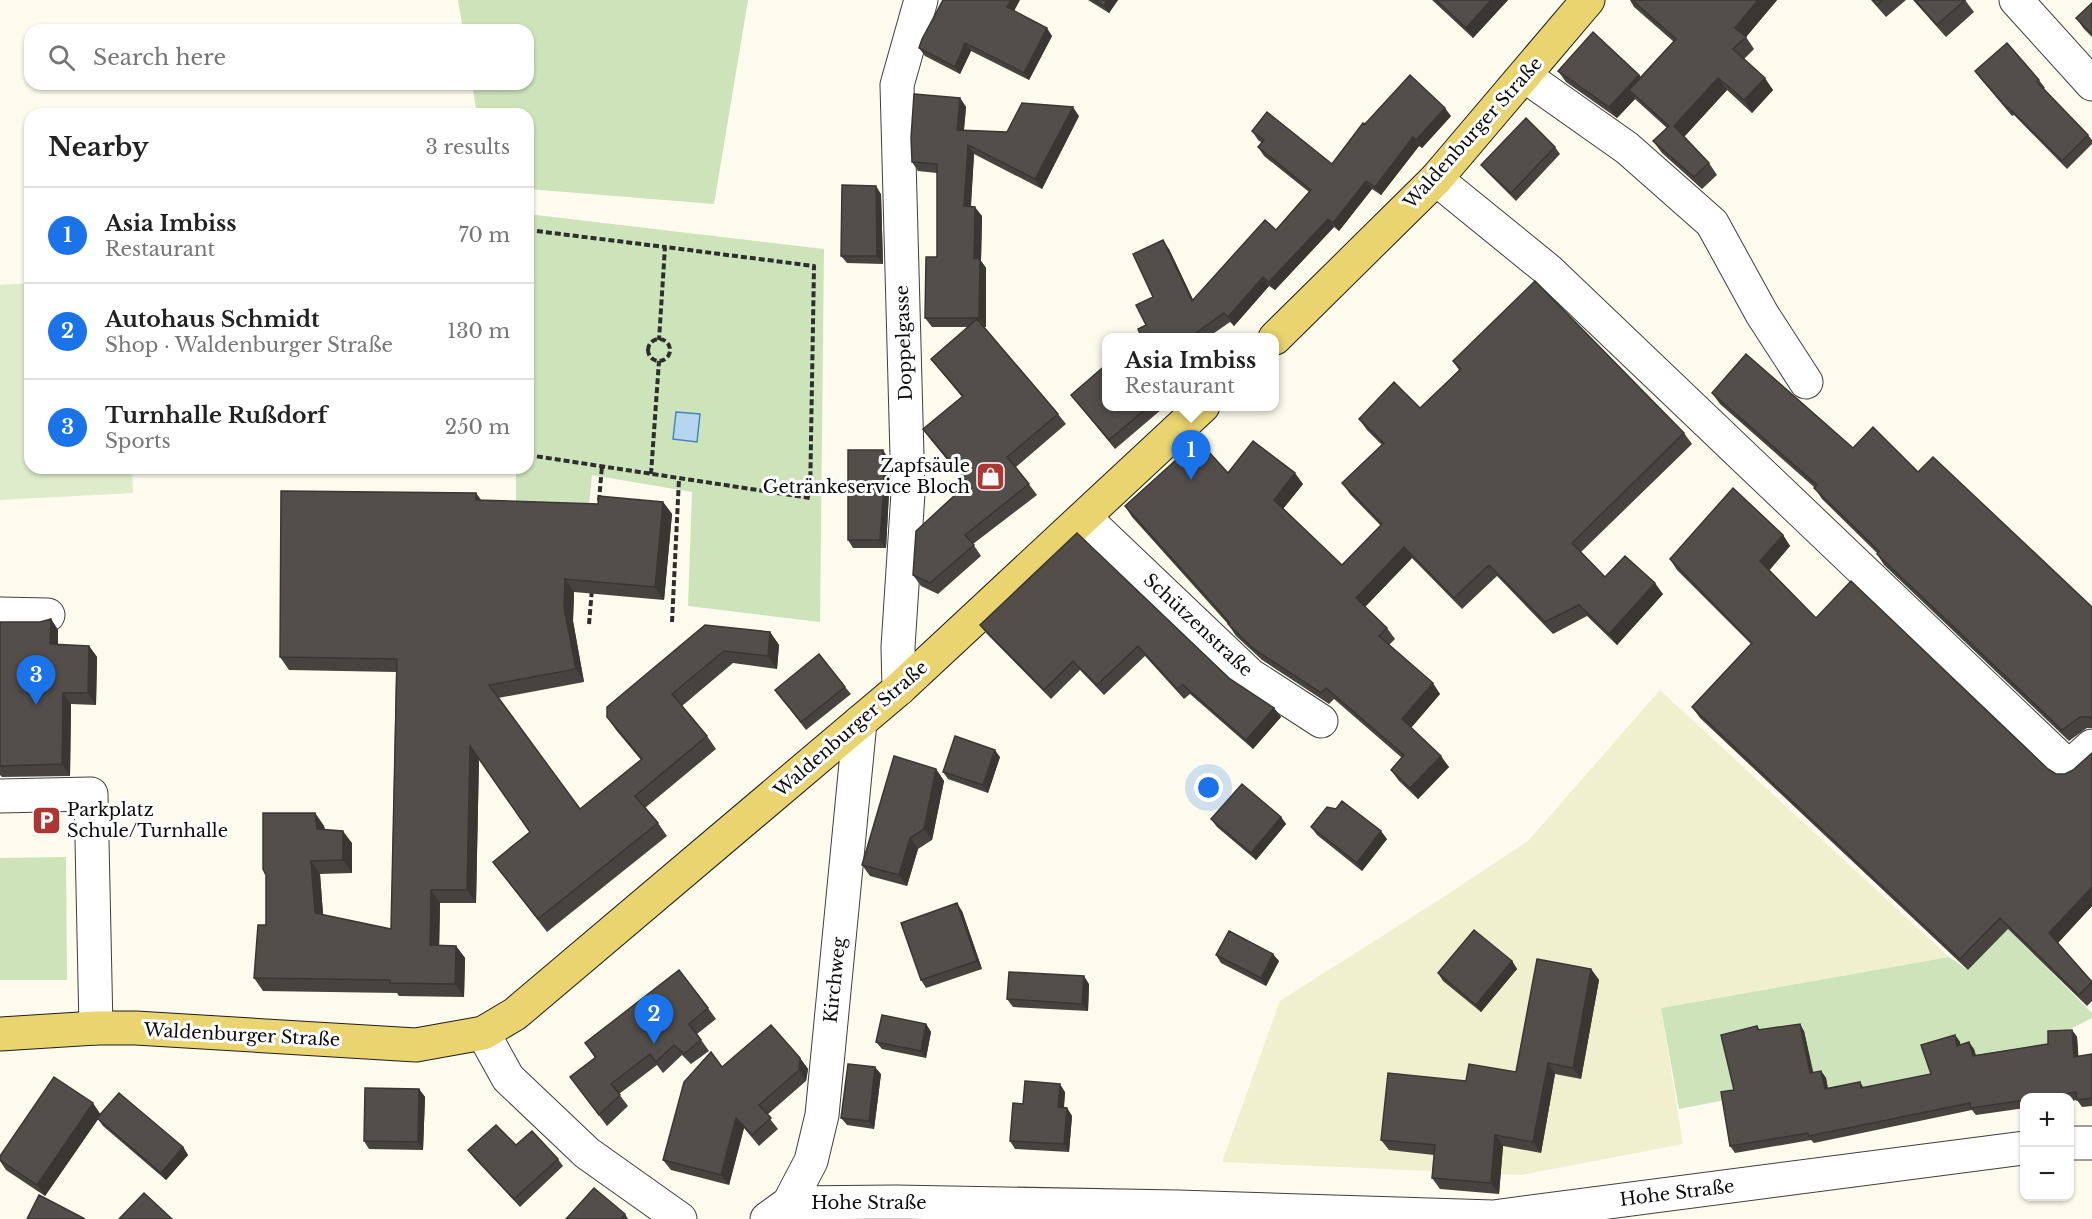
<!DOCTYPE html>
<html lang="en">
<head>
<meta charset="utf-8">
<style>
	:root { --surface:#fff; --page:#f6f6f6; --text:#222; --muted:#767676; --line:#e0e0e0; --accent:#1a73e8 }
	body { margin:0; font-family:"Libre Baskerville",serif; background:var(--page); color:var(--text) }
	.controls { position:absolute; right:18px; bottom:18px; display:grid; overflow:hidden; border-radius:12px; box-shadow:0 2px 4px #0004 }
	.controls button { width:54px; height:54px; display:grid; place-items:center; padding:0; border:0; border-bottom:2px solid var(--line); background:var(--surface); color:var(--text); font:30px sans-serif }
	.you { position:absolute; left:1209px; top:788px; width:21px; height:21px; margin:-15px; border:4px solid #fff; border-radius:50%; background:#1a73e8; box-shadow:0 0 0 9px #1a73e833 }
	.badge { display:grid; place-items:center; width:39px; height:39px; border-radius:50%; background:var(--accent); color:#fff; font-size:20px; font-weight:700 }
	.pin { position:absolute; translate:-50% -50px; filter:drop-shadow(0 2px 3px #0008) }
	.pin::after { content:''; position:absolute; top:32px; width:21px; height:18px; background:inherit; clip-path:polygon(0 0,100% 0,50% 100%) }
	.popup { position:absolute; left:1102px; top:333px; width:177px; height:78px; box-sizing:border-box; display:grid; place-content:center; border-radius:12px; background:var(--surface); filter:drop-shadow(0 2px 4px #0005); font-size:20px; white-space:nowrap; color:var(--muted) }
	.popup b { font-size:22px; color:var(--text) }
	.popup::after { content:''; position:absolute; left:50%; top:100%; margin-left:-12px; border:12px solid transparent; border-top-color:var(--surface) }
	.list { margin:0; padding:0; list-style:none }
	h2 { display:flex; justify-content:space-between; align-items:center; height:78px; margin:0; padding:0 24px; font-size:26px }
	h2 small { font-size:20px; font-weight:400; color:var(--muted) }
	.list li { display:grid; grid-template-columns:39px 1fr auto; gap:18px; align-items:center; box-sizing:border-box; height:96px; padding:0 24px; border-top:2px solid var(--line) }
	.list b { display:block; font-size:22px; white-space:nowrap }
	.list p { margin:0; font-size:20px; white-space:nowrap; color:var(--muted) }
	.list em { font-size:20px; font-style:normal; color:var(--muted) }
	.icon { flex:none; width:33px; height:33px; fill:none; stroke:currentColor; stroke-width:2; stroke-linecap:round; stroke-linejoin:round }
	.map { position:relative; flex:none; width:2092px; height:1219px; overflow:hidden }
	.search { position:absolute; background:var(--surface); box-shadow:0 2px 4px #0004; left:24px; top:24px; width:510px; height:66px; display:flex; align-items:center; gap:15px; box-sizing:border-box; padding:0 21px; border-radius:18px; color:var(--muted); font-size:22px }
	.panel { position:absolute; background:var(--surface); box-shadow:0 2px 4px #0004; left:24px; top:108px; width:510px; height:366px; border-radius:18px }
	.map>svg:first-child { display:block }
	.farmland { fill:#f0f0cf }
	.green { fill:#cde4ba }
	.pitch { fill:#deeccb }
	.water { fill:#b6d6ef; stroke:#4586bf; stroke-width:1.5 }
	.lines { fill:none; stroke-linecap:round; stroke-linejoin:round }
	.minor-casing { stroke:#3f3f3f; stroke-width:35 }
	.major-casing { stroke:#1d1d1d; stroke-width:35 }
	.path { stroke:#2e2e2e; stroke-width:4; stroke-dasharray:6 3; stroke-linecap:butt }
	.minor { stroke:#fff; stroke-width:33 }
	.major { stroke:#ead46f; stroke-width:33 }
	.wall { fill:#47433f }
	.shaded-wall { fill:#3a3733 }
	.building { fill:#534e49; stroke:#3a3733; stroke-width:1.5 }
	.labels { text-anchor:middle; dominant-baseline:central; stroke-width:6; stroke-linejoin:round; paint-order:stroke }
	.street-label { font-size:18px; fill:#0c0c0c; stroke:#fff }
	.poi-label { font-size:18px; fill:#0c0c0c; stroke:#fff; text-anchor:end }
</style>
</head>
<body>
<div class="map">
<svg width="2092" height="1219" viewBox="0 0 2092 1219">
	<rect width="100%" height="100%" fill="#fdfbed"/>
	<!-- farmland -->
	<path class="farmland" d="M1660,690L1949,957L1661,1008L1683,1144L1522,1175L1222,1162L1280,1001L1431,905L1528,841Z"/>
	<!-- green -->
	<path class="green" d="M458,0H748L714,204L528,189V114H477L472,84H528V30H463Z
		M528,214L824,249L820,622L688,606L692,492L592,475L588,514L516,506V468H528Z
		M66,857L67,980H0V858Z
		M2008,929L2092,1013V1018L2053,1038V1048L1935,1080L1829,1096L1826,1078L1787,1088L1679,1109L1661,1008L1949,957L1968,970Z"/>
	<!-- pitch -->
	<path class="pitch" d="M30,283V468H132L133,493L0,500V285Z"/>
	<!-- water -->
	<path class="water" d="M676,412L700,414L697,442L673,439Z"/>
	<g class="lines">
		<defs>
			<path id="minor" d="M2016,0L2092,84
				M1525,76L1627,148L1712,223L1762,314L1806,382
				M1436,179L1548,270L2069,767L2092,746
				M1085,518L1250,675L1321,721
				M0,614L48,615
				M899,689L898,647L908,493L897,85L921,0
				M0,796L91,794L96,1028
				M483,1033L508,1078L587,1153L680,1219
				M2070,1143H2092
				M789,1203L896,1202L1178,1207L1493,1217L2024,1148
				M767,1219L789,1203L811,1161L822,1115L860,722"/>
			<path id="major" d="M1275,338L1436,179L1588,0
				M0,1034L96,1028H136L416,1045L483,1033L515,1014L899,689L1203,406"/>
		</defs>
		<!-- minor casing -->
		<use href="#minor" class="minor-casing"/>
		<!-- major casing -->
		<use href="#major" class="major-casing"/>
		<!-- path -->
		<path class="path" d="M528,230L665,247
			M648 350a11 11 0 1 1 22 0a11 11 0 1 1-22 0Z
			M528,455L810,498L814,266L665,247L659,340
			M651,474L659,361
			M599,501L602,466
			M672,622L679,479
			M589,624L592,589"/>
		<!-- minor -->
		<use href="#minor" class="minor"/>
		<!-- major -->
		<use href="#major" class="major"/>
	</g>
	<!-- wall -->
	<path class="wall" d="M1088,0H1118L1109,13Z
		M1432,0H1508L1473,38Z
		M1630,0H1777L1746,37L1754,49L1744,59L1773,90L1752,113L1727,90L1684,137L1709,163L1717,175L1702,189L1662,153L1653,141L1667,128L1635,99L1617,118L1566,82L1558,71L1639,75L1641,77L1674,42L1634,7Z
		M1871,0H1906L1886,17Z
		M1913,0H1965L1974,12L1946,37Z
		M2092,3V37L2084,29L2076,18Z
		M1014,11L1052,36L1029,80L971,51L960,74L925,56L919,48Z
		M1975,71L2039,80L2045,88L2043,89L2088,135L2092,140V144L2067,169L2014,115L2012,116L1980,78Z
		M960,98L966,107L964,130L1007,132L1079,116L1042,189L974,154L971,207L982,216L981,261L986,268V327H984L1058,414L1066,424L1016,467L1037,495L973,544L981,556L938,594L921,586L913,575L967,484L931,440L923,429L962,397L939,369L931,359L969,327H932L925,318L937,257V173L918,171L912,162Z
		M1451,116L1422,148L1419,146L1381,195L1372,189L1339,231L1334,227L1275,290L1269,286L1234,326L1230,322L1207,338H1139L1141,336L1146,325L1153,297L1169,249L1193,300L1276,230L1309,192L1264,156L1258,147L1262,143L1258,140L1252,131L1332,164L1365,124Z
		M1555,147L1560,154L1516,201L1487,172L1481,165Z
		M881,194L883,264L847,263L841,256Z
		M1453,361L1684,433L1692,444L1581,552L1605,577L1663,594L1617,645L1587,616L1553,634L1497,576L1462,609L1412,558L1365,607L1387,628L1395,639L1389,645L1440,694L1411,728L1449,767L1418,799L1399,781L1391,770L1402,758L1334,699L1329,704L1262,660L1236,636L1228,624L1132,517L1125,506L1228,473L1303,484L1283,509L1342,565L1381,526L1350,494L1342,483L1382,445L1367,430L1359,419L1420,408L1459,370Z
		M1712,393L1853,448L1918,472L2092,607V728H2087L2069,741L1884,565L1877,554V553L1822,499L1814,487L1720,404Z
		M1071,395L1107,406H1160L1162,409L1115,449Z
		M888,458L889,493L886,548H853L848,540Z
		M482,501L598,504L663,502L672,514L664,600L574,592L573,621L584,682L498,698L580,809L641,760L616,730L607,717L705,625L770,632L779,645L777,669L733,663L682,706L707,736L716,749L645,808L658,823L667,836L547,932L493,862L530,832L479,758L476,903H440L439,945L456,946L465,958L464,997L399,996L397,993L263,991L254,978L266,925L315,813L324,826L325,829L352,843V873L320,874L323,915L391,929L396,672L289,670L280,657Z
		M1077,533L1230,679L1274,708L1281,717L1253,749L1190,694L1184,699L1145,656L1104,695L1080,670L1051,699L987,634L980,625Z
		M1783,535L1790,546L1769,570L1816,618L2056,774H2065L2073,770L2092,753V906L2058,943L2092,982V1001L2087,1006L2008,929L1968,970L1700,718L1692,707L1751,644L1677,570L1670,559Z
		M51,619L58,630V645L89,646L97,657L96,705L71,704L70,776L2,777L0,775V622H40Z
		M845,687L851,694L806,730L775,690Z
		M1000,757L988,793L948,779L943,772Z
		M936,769L944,781L932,840L918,849L907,886L870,876L862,865Z
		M1281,817L1286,824L1256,860L1217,827L1211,819Z
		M1311,827L1387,839L1362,871L1317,835Z
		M962,911L982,969L926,988L921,980Z
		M1216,955L1279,961L1266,986L1221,963Z
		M1512,961L1517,969L1481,1012L1443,981L1438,973Z
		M1591,969L1599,980L1581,1079L1555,1074L1541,1153L1503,1146L1499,1194L1440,1189L1432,1178L1434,1155L1389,1150L1381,1140L1516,1072Z
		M1089,984L1088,1011L1013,1007L1007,999Z
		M708,1008L716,1019L697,1034L709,1051L691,1064L682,1055L663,1073L657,1065L619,1094L628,1106L607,1126L570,1077L595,1058L585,1043Z
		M926,1024L931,1032L926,1058L882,1049L876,1042Z
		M1757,1026L1760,1030L1804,1031L1813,1073L1821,1071L1826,1078L1828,1088L1860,1082L1864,1088L1931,1074L1955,1035L1960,1042V1045L1974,1049L1976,1055L2048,1044L2072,1030L2077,1037L2078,1056L2092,1054V1106L2082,1107L2077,1100L2070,1101V1098H2025V1108L1976,1115L1972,1110L1814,1143L1811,1140L1735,1153L1730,1146L1734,1090Z
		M800,1058L808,1069L806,1081L767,1115L778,1129L759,1146L744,1128L729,1185L671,1170L663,1160L722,1067Z
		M881,1074L874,1129L847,1125L841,1118Z
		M419,1089L425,1097L423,1150L369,1149L364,1141Z
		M1065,1092L1064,1108H1067L1072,1116L1069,1152L1015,1149L1010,1141L1023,1104Z
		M101,1114L183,1147L188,1155L166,1180L103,1126L98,1119L45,1196L6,1170L0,1161V1156Z
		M468,1150L558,1159L563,1166L520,1207L474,1158Z"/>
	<!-- shaded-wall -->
	<path class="shaded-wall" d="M1011,0H1020L1012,15L1007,7Z
		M1107,0H1118L1109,13L1104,6Z
		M1491,0H1508L1473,38L1466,28Z
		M1758,0H1777L1746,37L1735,28Z
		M1047,28L1052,36L1029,80L1024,73Z
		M965,43L971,51L960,74L955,67Z
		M1639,75L1647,86L1629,90L1635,99L1617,118L1609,107Z
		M1718,78L1727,90L1682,139L1674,126Z
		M1765,78L1773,90L1752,113L1744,100Z
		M960,98L966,107L963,139L957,130Z
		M1073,107L1079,116L1042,189L1035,179Z
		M1445,108L1451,116L1422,148L1416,140Z
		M1413,137L1419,146L1381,195L1375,187Z
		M968,145L974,154L970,216L964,206Z
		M1366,181L1372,189L1339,231L1333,223Z
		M876,186L881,194L883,264L877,256Z
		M975,207L982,216L981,261L986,268V327L979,318L974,258Z
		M1328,219L1334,227L1275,290L1269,282Z
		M1163,240L1169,249L1198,310L1192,301Z
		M1263,277L1269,286L1234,326L1228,317Z
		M883,450L888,458L889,493L886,548L880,540Z
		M1295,473L1303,484L1281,511L1274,500Z
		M476,493L485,505L476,500Z
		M663,502L672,514L664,600L655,587Z
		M1783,535L1790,546L1768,572L1760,561Z
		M1404,547L1412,558L1363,609L1356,598Z
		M565,579L574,592L573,621L584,682L576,669L564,608Z
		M1655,583L1663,594L1617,645L1609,634Z
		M51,619L58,630V656L50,644Z
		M770,632L779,645L777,669L768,656Z
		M89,646L97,657L96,705L88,693Z
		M1433,683L1440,694L1409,730L1402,719Z
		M63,693L71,704L70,776L62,764Z
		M1274,708L1281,717L1253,749L1246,740Z
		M470,746L479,758L476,903L467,890Z
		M995,750L1000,757L988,793L983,785Z
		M1441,756L1449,767L1418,799L1410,788Z
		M936,769L944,781L932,840L924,829Z
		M315,813L324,826L326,841L317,829Z
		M1281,817L1286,824L1256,860L1251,853Z
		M343,831L352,843V873L343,860Z
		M1381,831L1387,839L1362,871L1357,863Z
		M910,838L918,849L907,886L899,875Z
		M311,861L320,874L324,926L315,913Z
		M2092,887V906L2057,944L2049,933Z
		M431,890L440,903L439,958L430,945Z
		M957,903L962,911L982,969L977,961Z
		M456,946L465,958L464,997L455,984Z
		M1273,954L1279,961L1266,986L1261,978Z
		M1512,961L1517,969L1481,1012L1476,1005Z
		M1591,969L1599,980L1581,1079L1573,1068Z
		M1084,976L1089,984L1088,1011L1082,1004Z
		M926,1024L931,1032L926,1058L921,1051Z
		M1800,1024L1804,1031L1815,1080L1810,1073Z
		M2072,1030L2077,1037L2079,1063L2074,1057Z
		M1955,1035L1960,1042L1962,1053L1957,1046Z
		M1969,1042L1974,1049L1977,1063L1973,1056Z
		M800,1058L808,1069L806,1081L799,1070Z
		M1548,1063L1555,1074L1541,1153L1533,1142Z
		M875,1067L881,1074L874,1129L869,1121Z
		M1821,1071L1826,1078L1829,1096L1825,1089Z
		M1060,1084L1065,1092L1063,1115L1058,1107Z
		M419,1089L425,1097L423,1150L418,1142Z
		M93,1103L101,1115L45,1196L37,1185Z
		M1067,1108L1072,1116L1069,1152L1064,1144Z
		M736,1118L744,1128L729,1185L721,1175Z
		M1495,1135L1503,1146L1499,1194L1491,1183Z
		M183,1147L188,1155L166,1180L161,1173Z
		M625,1214L628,1219H621Z"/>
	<!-- building -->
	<path class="building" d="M943,0H1011L1007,7L1047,28L1024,73L965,43L955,67L919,48L922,39Z
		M1095,0H1107L1104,6Z
		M1436,0H1491L1466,28Z
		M1632,0H1758L1735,28L1746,37L1733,49L1765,78L1744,100L1718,78L1674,126L1709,163L1694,177L1653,141L1669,126L1629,90L1676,39Z
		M1873,0H1883L1877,5Z
		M1915,0H1965L1937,25Z
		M2092,3V34L2076,18Z
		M1593,32L1639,75L1609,107L1558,71Z
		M2007,43L2039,80L2037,82L2088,135L2062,161L2008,107L2007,108L1975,71Z
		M1410,75L1445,108L1416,140L1413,137L1375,187L1366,181L1333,223L1328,219L1269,282L1263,277L1228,317L1224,313L1189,338H1139L1141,336L1138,329L1146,325L1136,305L1153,297L1133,254L1163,240L1192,301L1265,220L1276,230L1311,190L1258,147L1264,140L1252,131L1267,112L1332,164L1363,123L1365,124Z
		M914,94L960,98L957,130L1007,132L1022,103L1073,107L1035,179L968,145L964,206L975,207L974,258L980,259L979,318H925L926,257H937V164L912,162L911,138Z
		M1526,118L1555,147L1511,193L1481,165Z
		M842,185L876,186L877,256H841Z
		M1535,281L1684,433L1572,543L1605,577L1625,556L1655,583L1609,634L1579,605L1545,622L1489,565L1454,598L1404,547L1356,598L1387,628L1379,636L1433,683L1402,719L1441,756L1410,788L1391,770L1404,755L1326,688L1321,693L1254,649L1228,624L1230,623L1125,506L1198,440L1228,473L1253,441L1295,473L1274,500L1342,565L1382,524L1342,483L1384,443L1359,419L1394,382L1420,408L1461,369L1453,361Z
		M977,319L1058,414L1007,457L1029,484L965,535L974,545L930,583L913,575L916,531L968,483L923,429L963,396L931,359Z
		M1746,354L1853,448L1873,427L1918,472L1933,457L2092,607V719L2089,717H2080L2062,730L1877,554L1879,551L1814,488L1817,485L1712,393Z
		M1107,364V406H1149L1109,440L1071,395Z
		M848,450H883L884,485L880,540H848Z
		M1733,488L1783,535L1760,561L1816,618L1851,581L2048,769L2056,774H2065L2073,770L2092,753V887L2049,933L2092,982L2079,995L2000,918L1960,959L1692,707L1752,643L1670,559Z
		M281,491L476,493V500L598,504L599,496L663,502L655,587L565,579L564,608L576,669L489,685L580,809L642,759L607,717V707L705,625L770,632L768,656L724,651L672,694L707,736L635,796L658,823L538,919L493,862L530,832L470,746L467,890H431L430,945L456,946L455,984L390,983V980L254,978L258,925H266V875L263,869V813H315L317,829L343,831V860L311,861L315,913L391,929L397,659L280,657Z
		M1077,533L1230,679L1274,708L1246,740L1183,685L1177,689L1138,646L1097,685L1073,661L1044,690L980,625Z
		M51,619L50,644L89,646L88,693H63L62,764L0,766V622H40Z
		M819,654L845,687L801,722L775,690Z
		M955,736L995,750L983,785L943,772Z
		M894,756L936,769L924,829L910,838L899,875L862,865Z
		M1242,784L1281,817L1251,853L1211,819Z
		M1342,801L1381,831L1357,863L1311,827L1327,807L1336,809Z
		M957,903L977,961L921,980L901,923Z
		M1474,930L1512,961L1476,1005L1438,973Z
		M1229,931L1273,954L1261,978L1216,955Z
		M1537,959L1591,969L1573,1068L1548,1063L1533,1142L1495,1135L1491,1183L1432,1178L1435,1145L1381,1140L1388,1073L1466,1081L1469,1064L1516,1072Z
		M679,970L708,1008L689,1024L701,1040L684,1054L674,1045L656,1062L650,1054L611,1084L620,1095L599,1115L570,1077L596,1057L585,1043Z
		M1009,972L1084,976L1082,1004L1007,999Z
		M882,1015L926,1024L921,1051L876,1042Z
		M1800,1024L1810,1073L1821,1071L1825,1089L1860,1082L1861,1088L1931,1074L1921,1045L1955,1035L1957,1046L1969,1042L1973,1056L2048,1044V1031L2072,1030L2074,1057L2092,1054V1098L2077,1100L2076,1092L2042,1098H2025V1100L1971,1108L1970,1103L1809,1136L1808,1133L1730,1146L1721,1092L1734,1090L1721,1035L1757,1026L1758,1030Z
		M771,1025L800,1058L799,1070L759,1105L771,1118L752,1135L736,1118L721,1175L663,1160L684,1082L711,1052L722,1067Z
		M848,1064L875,1067L869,1121L841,1118Z
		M54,1077L93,1103L37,1185L0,1160V1156Z
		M1025,1081L1060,1084L1058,1107L1067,1108L1064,1144L1010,1141L1013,1103L1023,1104Z
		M365,1088L419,1089L418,1142L364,1141Z
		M119,1093L183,1147L161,1173L97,1118Z
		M496,1125L516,1145L532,1131L558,1159L514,1199L468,1150Z
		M594,1188L625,1214L621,1219H566Z
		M144,1193L172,1219H119Z
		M39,1195L85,1219H27Z"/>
	<!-- icons -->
	<defs>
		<symbol id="shop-square" viewBox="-11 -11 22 22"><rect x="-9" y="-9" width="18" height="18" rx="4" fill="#ad3532" stroke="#fff"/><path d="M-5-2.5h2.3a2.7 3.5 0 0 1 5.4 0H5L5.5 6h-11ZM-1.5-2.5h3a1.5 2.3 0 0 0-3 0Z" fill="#fff"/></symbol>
		<symbol id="parking-square" viewBox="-11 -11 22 22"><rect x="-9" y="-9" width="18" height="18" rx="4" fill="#ad3532" stroke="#fff"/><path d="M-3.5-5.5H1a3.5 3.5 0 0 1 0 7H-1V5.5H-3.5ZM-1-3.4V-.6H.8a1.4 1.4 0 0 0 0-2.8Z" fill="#fff"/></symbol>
	</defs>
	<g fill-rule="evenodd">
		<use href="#shop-square" x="974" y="460" width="33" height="33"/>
		<use href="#parking-square" x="30" y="804" width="33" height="33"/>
	</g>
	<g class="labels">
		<!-- street labels -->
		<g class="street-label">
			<text transform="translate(1473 133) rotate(-48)">Waldenburger Straße</text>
			<text transform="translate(904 343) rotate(-92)">Doppelgasse</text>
			<text transform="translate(1198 625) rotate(43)">Schützenstraße</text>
			<text transform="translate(851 729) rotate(-41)">Waldenburger Straße</text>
			<text transform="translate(835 980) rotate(-84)">Kirchweg</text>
			<text transform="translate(242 1035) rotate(3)">Waldenburger Straße</text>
			<text transform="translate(1677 1193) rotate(-7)">Hohe Straße</text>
			<text x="869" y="1203">Hohe Straße</text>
		</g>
		<!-- poi labels -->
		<g class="poi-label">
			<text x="970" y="466">Zapfsäule<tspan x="970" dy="21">Getränkeservice Bloch</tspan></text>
			<text x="67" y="810" text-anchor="start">Parkplatz<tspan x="67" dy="21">Schule/Turnhalle</tspan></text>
		</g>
	</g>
</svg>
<div class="controls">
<button>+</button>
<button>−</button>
</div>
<div class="you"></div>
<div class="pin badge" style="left:1191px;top:480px">1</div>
<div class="popup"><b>Asia Imbiss</b>Restaurant</div>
<div class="pin badge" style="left:654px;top:1044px">2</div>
<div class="pin badge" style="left:36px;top:705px">3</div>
<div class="search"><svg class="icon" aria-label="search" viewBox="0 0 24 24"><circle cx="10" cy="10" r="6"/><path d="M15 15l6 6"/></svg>Search here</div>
<section class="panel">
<h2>Nearby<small>3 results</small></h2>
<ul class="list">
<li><span class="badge">1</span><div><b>Asia Imbiss</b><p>Restaurant</p></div><em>70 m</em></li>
<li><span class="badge">2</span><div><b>Autohaus Schmidt</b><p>Shop · Waldenburger Straße</p></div><em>130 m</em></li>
<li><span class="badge">3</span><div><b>Turnhalle Rußdorf</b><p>Sports</p></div><em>250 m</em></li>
</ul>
</section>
</div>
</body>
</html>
